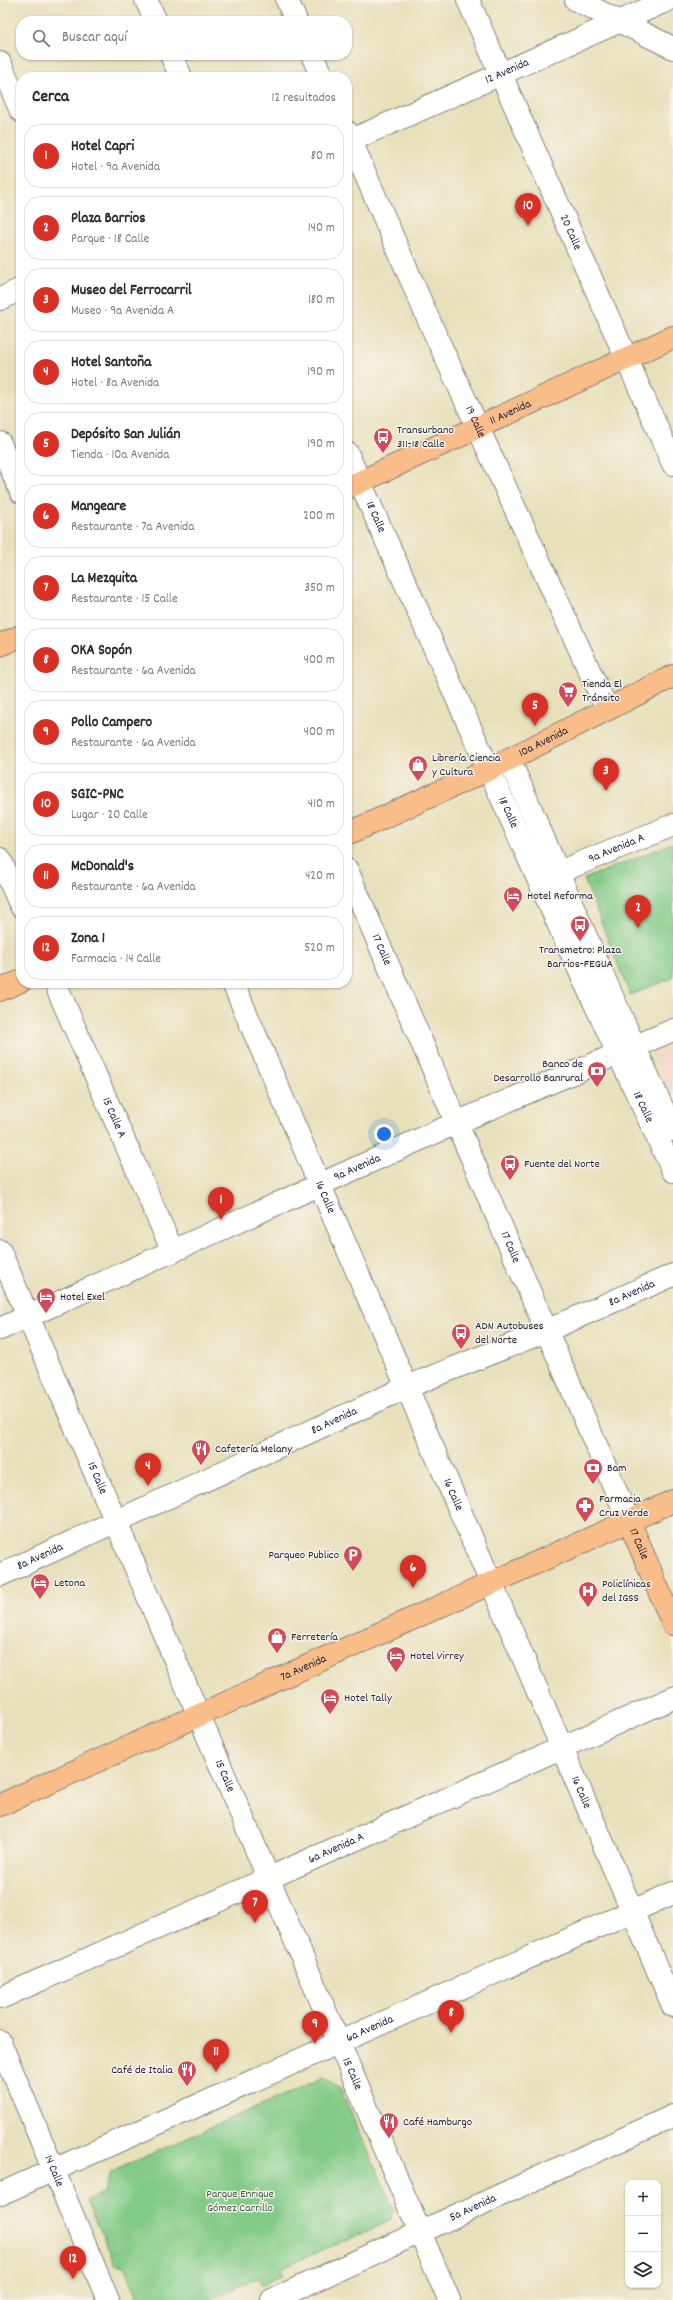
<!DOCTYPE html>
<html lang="es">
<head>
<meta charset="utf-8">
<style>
	:root { --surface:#fff; --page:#f7f7f7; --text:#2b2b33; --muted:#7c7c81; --line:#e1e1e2; --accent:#d93025 }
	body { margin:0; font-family:Dekko,sans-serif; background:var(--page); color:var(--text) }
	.controls { position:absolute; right:12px; bottom:12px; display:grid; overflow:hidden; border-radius:8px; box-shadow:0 1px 3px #0004 }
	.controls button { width:36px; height:36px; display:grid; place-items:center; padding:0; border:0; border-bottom:1px solid var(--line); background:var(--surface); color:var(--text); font:20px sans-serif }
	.you { position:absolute; left:384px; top:1134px; width:14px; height:14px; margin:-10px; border:3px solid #fff; border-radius:50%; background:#1a73e8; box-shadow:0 0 0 6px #1a73e833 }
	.badge { display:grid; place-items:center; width:26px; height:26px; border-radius:50%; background:var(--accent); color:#fff; font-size:13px; font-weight:700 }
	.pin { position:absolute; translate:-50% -33px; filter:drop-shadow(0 1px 2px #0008) }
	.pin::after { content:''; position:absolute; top:21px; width:14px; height:12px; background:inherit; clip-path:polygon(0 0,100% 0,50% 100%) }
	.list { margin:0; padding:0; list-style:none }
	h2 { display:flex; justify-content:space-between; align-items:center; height:52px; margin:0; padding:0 16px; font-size:17px }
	h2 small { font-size:13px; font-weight:400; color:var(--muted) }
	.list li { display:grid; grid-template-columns:26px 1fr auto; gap:12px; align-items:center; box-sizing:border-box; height:64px; margin:0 8px 8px; padding:0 8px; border:1px solid var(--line); border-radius:16px }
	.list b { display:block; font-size:15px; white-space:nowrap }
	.list p { margin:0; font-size:13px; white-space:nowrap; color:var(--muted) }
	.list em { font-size:13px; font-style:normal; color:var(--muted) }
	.icon { flex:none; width:22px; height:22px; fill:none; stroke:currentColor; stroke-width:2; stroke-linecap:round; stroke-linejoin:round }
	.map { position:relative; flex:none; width:673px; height:2300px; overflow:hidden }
	.search { position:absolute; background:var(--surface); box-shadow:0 1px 3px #0004; left:16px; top:16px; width:336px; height:44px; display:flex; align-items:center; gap:10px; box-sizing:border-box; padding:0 14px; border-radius:16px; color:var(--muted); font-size:15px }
	.panel { position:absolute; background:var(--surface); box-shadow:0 1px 3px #0004; left:16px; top:72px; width:336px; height:916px; border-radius:16px }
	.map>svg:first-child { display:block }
	.built { fill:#f7d1c7 }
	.green { fill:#81ca87; stroke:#527661 }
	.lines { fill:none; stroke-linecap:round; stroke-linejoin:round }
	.minor-casing { stroke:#85817b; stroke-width:24 }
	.major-casing { stroke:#85817b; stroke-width:24 }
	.minor { stroke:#fff; stroke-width:22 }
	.major { stroke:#f9bd89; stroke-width:22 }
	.labels { text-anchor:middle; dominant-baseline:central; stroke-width:3; stroke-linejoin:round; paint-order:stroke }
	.street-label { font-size:12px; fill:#22223b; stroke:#f7f3e8 }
	.poi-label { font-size:12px; fill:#22223b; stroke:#f7f3e8; text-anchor:start }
	.park-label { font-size:12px; fill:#3e5452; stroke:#f7f3e8 }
</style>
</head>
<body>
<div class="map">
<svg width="673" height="2300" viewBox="0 0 673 2300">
	<rect width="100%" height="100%" fill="#f7f3e8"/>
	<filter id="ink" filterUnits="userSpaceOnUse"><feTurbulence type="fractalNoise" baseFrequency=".025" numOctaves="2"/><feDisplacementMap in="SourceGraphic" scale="8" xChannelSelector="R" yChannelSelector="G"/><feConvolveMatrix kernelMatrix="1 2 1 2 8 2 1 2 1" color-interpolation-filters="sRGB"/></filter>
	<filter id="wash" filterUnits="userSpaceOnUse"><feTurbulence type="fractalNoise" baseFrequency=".012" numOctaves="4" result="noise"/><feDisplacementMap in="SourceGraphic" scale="16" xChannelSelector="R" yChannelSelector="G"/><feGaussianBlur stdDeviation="0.9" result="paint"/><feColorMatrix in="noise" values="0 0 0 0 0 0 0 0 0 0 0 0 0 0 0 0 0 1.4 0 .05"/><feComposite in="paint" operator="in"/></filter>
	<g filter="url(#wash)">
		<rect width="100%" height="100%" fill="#e8e0bb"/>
		<!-- built -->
		<path class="built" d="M673,1046V1099L654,1056Z"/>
		<!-- green -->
		<path class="green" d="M673,843V978L630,995L584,879Z
			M324,2077L340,2088L394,2209L390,2221L281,2268L283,2275L262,2285L258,2278L208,2300H139L125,2266L115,2264L87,2200L104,2192L111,2172Z"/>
	</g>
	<g filter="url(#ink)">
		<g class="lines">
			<defs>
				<g id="minor">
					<path d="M146,0L156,21"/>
					<path d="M287,0L296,21"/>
					<path id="s1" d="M468,0L673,464"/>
					<path d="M576,0L673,48"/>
					<path d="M171,55L181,77"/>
					<path d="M312,55L322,77"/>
					<path d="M0,63L21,111"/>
					<path id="s2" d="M347,132L430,323L607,709"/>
					<path id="s3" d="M347,142L668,0"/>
					<path d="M0,299L21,289"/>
					<path d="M0,443L21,492"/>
					<path id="s4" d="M347,453L569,948L673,1171"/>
					<path d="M509,759C563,882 615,1008 673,1130"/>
					<path d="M0,859L21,906"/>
					<path id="s5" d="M347,870L629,1521"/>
					<path id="s6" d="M559,872L673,825"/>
					<path id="s7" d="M55,983L173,1252"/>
					<path id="s8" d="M233,983L673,2006"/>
					<path id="s9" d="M0,1251L449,2300"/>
					<path id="s10" d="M0,1329L456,1123L673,1030"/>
					<path id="s11" d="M0,1575L407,1387L546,1331L673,1275"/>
					<path id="s12" d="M0,1998L673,1698"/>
					<path id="s13" d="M0,2042L108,2300"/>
					<path id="s14" d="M0,2194L673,1893"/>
					<path id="s15" d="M272,2300L673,2116"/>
				</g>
				<g id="major">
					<path id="s16" d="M347,488L673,337"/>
					<path d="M0,645L21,636"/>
					<path id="s17" d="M347,834L490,769L673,676"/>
					<path d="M0,990L21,981"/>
					<path id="s18" d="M629,1521L673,1624"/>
					<path id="s19" d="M0,1805L673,1501"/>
				</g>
			</defs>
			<!-- minor casing -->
			<use href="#minor" class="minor-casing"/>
			<!-- major casing -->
			<use href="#major" class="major-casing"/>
			<!-- minor -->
			<use href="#minor" class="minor"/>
			<!-- major -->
			<use href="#major" class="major"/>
		</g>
	</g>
	<!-- icons -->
	<defs>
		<symbol id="bus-pin" viewBox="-11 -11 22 30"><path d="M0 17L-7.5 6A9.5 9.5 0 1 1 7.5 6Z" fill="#d1495b" stroke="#f7f3e8"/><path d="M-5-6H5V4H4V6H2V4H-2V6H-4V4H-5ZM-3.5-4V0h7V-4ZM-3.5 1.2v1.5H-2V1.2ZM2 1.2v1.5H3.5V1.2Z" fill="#fff"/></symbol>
		<symbol id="supermarket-pin" viewBox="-11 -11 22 30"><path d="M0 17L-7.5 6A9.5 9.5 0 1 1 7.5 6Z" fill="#d1495b" stroke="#f7f3e8"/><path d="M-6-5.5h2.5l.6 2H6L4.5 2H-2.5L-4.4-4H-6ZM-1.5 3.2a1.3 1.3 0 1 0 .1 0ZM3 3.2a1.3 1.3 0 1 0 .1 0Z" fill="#fff"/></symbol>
		<symbol id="shop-pin" viewBox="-11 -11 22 30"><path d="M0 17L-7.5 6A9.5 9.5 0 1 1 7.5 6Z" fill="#d1495b" stroke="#f7f3e8"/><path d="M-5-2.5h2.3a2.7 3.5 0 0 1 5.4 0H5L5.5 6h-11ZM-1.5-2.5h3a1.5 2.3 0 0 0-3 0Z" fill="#fff"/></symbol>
		<symbol id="hotel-pin" viewBox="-11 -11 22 30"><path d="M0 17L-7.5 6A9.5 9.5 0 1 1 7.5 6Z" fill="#d1495b" stroke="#f7f3e8"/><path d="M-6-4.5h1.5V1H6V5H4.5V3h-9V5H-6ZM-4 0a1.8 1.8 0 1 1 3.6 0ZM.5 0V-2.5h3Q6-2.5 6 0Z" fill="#fff"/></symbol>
		<symbol id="bank-pin" viewBox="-11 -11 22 30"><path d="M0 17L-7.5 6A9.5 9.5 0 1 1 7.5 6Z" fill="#d1495b" stroke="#f7f3e8"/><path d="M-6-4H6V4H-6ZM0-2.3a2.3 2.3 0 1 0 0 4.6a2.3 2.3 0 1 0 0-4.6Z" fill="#fff"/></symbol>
		<symbol id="restaurant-pin" viewBox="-11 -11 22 30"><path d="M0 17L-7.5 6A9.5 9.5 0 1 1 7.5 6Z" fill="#d1495b" stroke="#f7f3e8"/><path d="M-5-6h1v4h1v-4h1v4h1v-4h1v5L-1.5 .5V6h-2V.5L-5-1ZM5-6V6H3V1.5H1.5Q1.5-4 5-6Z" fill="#fff"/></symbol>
		<symbol id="pharmacy-pin" viewBox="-11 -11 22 30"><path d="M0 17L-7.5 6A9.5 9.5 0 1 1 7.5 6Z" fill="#d1495b" stroke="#f7f3e8"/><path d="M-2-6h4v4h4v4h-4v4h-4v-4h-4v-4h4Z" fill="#fff"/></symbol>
		<symbol id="parking-pin" viewBox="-11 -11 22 30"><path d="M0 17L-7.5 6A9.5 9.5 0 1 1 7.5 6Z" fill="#d1495b" stroke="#f7f3e8"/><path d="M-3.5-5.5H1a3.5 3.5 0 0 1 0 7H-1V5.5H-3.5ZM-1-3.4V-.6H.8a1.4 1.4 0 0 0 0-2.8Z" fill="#fff"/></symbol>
		<symbol id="hospital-pin" viewBox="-11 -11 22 30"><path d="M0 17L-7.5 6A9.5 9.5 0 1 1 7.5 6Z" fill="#d1495b" stroke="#f7f3e8"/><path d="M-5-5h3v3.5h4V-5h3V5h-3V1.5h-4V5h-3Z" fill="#fff"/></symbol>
	</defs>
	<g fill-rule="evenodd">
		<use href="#bus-pin" x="372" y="426" width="22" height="30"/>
		<use href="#supermarket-pin" x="557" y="680" width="22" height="30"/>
		<use href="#shop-pin" x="407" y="754" width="22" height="30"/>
		<use href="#hotel-pin" x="502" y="885" width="22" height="30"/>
		<use href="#bus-pin" x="569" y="914" width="22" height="30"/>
		<use href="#bank-pin" x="586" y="1060" width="22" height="30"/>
		<use href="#bus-pin" x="499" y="1153" width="22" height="30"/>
		<use href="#hotel-pin" x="35" y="1286" width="22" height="30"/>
		<use href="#bus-pin" x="450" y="1322" width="22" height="30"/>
		<use href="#restaurant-pin" x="190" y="1438" width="22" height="30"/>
		<use href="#bank-pin" x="582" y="1457" width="22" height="30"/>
		<use href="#pharmacy-pin" x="574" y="1495" width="22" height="30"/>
		<use href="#parking-pin" x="342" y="1544" width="22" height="30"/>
		<use href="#hotel-pin" x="29" y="1572" width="22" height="30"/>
		<use href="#hospital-pin" x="577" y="1580" width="22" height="30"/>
		<use href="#shop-pin" x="266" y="1626" width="22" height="30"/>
		<use href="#hotel-pin" x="385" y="1645" width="22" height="30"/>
		<use href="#hotel-pin" x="319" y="1687" width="22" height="30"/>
		<use href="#restaurant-pin" x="176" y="2059" width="22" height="30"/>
		<use href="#restaurant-pin" x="378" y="2111" width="22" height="30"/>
	</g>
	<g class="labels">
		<!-- street labels -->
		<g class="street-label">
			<text stroke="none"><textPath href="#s3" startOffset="175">12 Avenida</textPath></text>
			<text stroke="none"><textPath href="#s1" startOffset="254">20 Calle</textPath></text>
			<text stroke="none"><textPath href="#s16" startOffset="180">11 Avenida</textPath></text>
			<text stroke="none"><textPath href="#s2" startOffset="317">19 Calle</textPath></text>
			<text stroke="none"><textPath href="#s4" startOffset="70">18 Calle</textPath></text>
			<text stroke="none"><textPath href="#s17" startOffset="217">10a Avenida</textPath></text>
			<text stroke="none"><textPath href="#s4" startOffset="394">18 Calle</textPath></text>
			<text stroke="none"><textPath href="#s6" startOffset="62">9a Avenida A</textPath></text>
			<text stroke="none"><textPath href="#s5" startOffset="87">17 Calle</textPath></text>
			<text stroke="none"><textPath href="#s4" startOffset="718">18 Calle</textPath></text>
			<text stroke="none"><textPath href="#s7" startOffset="147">15 Calle A</textPath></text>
			<text stroke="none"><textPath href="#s10" startOffset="392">9a Avenida</textPath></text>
			<text stroke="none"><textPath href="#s8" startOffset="233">16 Calle</textPath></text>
			<text stroke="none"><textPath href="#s5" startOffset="411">17 Calle</textPath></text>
			<text stroke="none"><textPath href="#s11" startOffset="692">8a Avenida</textPath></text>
			<text stroke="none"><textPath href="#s11" startOffset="368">8a Avenida</textPath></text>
			<text stroke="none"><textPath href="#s9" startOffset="247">15 Calle</textPath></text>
			<text stroke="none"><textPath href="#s8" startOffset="557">16 Calle</textPath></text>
			<text stroke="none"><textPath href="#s18" startOffset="25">17 Calle</textPath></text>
			<text stroke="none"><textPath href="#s11" startOffset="44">8a Avenida</textPath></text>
			<text stroke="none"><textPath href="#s19" startOffset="333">7a Avenida</textPath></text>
			<text stroke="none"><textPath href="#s9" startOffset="571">15 Calle</textPath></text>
			<text stroke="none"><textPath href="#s8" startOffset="881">16 Calle</textPath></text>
			<text stroke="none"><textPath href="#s12" startOffset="368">6a Avenida A</textPath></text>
			<text stroke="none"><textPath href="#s14" startOffset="405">6a Avenida</textPath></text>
			<text stroke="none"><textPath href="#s9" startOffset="895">15 Calle</textPath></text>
			<text stroke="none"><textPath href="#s13" startOffset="140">14 Calle</textPath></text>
			<text stroke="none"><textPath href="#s15" startOffset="221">5a Avenida</textPath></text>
		</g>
		<!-- poi labels -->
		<g class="poi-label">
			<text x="397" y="430">Transurbano<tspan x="397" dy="14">311-18 Calle</tspan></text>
			<text x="582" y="684">Tienda El<tspan x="582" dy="14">Tránsito</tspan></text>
			<text x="432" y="758">Librería Ciencia<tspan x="432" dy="14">y Cultura</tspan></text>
			<text x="527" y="896">Hotel Reforma</text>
			<text x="580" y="950" text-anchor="middle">Transmetro: Plaza<tspan x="580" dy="14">Barrios-FEGUA</tspan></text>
			<text x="583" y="1064" text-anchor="end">Banco de<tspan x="583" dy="14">Desarrollo Banrural</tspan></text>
			<text x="524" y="1164">Fuente del Norte</text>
			<text x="60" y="1297">Hotel Exel</text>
			<text x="475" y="1326">ADN Autobuses<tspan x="475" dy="14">del Norte</tspan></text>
			<text x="215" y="1449">Cafetería Melany</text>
			<text x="607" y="1468">Bam</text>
			<text x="599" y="1499">Farmacia<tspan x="599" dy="14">Cruz Verde</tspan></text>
			<text x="339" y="1555" text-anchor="end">Parqueo Publico</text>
			<text x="54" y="1583">Letona</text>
			<text x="602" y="1584">Policlínicas<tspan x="602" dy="14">del IGSS</tspan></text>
			<text x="291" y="1637">Ferretería</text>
			<text x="410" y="1656">Hotel Virrey</text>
			<text x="344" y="1698">Hotel Tally</text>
			<text x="173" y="2070" text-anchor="end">Café de Italia</text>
			<text x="403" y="2122">Café Hamburgo</text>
		</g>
		<!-- park labels -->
		<g class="park-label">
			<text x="240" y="2194">Parque Enrique<tspan x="240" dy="14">Gómez Carrillo</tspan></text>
		</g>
	</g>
</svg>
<div class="controls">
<button>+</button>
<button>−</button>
<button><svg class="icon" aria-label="layers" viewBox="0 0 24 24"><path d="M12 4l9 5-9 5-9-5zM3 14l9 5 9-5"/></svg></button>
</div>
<div class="you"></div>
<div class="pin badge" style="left:221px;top:1220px">1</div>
<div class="pin badge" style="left:638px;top:928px">2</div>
<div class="pin badge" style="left:606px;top:791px">3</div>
<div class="pin badge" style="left:148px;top:1486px">4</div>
<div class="pin badge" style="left:535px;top:726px">5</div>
<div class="pin badge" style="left:413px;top:1588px">6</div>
<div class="pin badge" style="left:255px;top:1923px">7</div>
<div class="pin badge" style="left:451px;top:2033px">8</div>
<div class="pin badge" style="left:315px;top:2044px">9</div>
<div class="pin badge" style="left:528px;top:226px">10</div>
<div class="pin badge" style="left:216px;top:2072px">11</div>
<div class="pin badge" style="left:73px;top:2279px">12</div>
<div class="search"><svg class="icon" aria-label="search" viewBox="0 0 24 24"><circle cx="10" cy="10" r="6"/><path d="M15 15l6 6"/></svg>Buscar aquí</div>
<section class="panel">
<h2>Cerca<small>12 resultados</small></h2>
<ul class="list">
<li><span class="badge">1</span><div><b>Hotel Capri</b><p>Hotel · 9a Avenida</p></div><em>80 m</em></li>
<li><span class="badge">2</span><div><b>Plaza Barrios</b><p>Parque · 18 Calle</p></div><em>140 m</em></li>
<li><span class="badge">3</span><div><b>Museo del Ferrocarril</b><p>Museo · 9a Avenida A</p></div><em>180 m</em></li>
<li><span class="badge">4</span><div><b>Hotel Santoña</b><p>Hotel · 8a Avenida</p></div><em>190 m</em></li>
<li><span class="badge">5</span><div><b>Depósito San Julián</b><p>Tienda · 10a Avenida</p></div><em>190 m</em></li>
<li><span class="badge">6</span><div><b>Mangeare</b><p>Restaurante · 7a Avenida</p></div><em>200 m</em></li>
<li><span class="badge">7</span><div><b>La Mezquita</b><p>Restaurante · 15 Calle</p></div><em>350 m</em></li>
<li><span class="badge">8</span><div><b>OKA Sopón</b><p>Restaurante · 6a Avenida</p></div><em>400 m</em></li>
<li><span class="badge">9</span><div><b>Pollo Campero</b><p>Restaurante · 6a Avenida</p></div><em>400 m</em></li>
<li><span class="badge">10</span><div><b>SGIC-PNC</b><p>Lugar · 20 Calle</p></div><em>410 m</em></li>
<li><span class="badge">11</span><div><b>McDonald's</b><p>Restaurante · 6a Avenida</p></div><em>420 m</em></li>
<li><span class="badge">12</span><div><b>Zona 1</b><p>Farmacia · 14 Calle</p></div><em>520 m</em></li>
</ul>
</section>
</div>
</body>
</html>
